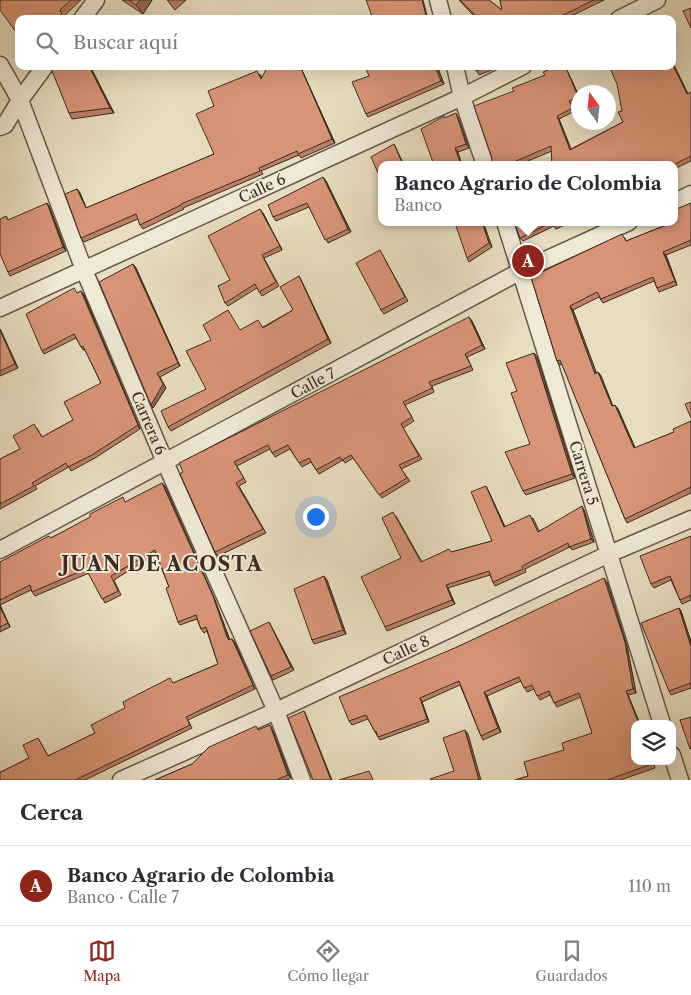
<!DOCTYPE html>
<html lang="es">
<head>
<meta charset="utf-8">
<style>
	:root { --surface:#fff; --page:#f2f2f3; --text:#2b2b33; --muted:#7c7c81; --line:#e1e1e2; --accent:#8f2418 }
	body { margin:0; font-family:"Libre Caslon Text",serif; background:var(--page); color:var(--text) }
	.controls { position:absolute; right:15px; bottom:15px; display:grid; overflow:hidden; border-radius:10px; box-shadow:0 5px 20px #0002 }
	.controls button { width:45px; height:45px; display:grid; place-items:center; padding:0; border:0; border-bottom:1px solid var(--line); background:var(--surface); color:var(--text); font:25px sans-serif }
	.compass { position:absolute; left:571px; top:85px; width:45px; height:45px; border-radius:50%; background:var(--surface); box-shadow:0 5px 20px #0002; rotate:345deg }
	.you { position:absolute; left:315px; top:516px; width:18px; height:18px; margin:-12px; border:4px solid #fff; border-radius:50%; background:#1a73e8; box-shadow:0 0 0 8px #1a73e833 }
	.badge { display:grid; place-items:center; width:32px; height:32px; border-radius:50%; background:var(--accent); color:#fff; font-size:16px; font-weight:700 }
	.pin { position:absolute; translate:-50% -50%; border:2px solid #fff; box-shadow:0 1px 5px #0006 }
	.popup { position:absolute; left:378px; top:161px; width:300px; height:65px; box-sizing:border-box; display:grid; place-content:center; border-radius:10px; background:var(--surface); filter:drop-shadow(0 1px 4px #0005); font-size:16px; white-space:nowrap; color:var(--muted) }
	.popup b { font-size:19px; color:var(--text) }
	.popup::after { content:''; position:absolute; left:50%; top:100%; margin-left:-10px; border:10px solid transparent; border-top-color:var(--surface) }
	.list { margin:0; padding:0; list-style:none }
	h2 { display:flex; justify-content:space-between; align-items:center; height:65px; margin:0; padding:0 20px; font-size:21px }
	h2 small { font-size:16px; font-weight:400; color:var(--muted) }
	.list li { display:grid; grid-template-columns:32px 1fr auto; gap:15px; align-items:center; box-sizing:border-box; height:80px; padding:0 20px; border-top:1px solid var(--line) }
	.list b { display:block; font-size:19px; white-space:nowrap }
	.list p { margin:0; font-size:16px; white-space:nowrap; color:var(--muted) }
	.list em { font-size:16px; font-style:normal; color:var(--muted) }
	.icon { flex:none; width:28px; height:28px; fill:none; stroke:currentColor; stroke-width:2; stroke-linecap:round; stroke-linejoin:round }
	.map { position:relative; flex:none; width:691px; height:780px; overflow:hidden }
	.search { position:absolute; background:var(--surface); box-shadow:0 5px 20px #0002; left:15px; right:15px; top:15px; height:55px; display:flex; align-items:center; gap:12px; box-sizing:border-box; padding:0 18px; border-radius:10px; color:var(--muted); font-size:19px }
	.sheet { height:145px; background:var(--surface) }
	nav { display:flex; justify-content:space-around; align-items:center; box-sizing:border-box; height:70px; border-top:1px solid var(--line); background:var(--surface); font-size:14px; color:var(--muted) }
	nav a { display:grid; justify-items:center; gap:2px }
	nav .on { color:var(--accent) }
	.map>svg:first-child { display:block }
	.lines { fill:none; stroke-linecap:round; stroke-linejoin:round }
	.street-casing { stroke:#66584a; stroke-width:19 }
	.street { stroke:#f0e9d6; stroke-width:16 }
	.wall { fill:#ba7f65; stroke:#3b2c22 }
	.shaded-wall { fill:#976853; stroke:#3b2c22 }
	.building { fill:#d89476; stroke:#3b2c22 }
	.labels { text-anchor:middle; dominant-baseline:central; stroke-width:4; stroke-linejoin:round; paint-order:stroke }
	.street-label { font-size:15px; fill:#3b2c22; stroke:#f0e9d6 }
	.district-label { font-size:20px; font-weight:bold; letter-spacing:1px; fill:#3b2c22; stroke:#f0e9d6 }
</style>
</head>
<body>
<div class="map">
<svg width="691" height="780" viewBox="0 0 691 780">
	<rect width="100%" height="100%" fill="#e8ddc0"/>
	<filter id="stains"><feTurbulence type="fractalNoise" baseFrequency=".004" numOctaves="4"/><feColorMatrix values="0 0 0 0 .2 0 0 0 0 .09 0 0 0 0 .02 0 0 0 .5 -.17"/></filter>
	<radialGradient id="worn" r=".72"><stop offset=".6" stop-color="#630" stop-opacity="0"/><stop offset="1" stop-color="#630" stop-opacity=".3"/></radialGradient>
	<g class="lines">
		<defs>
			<path id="street" d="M438,0L443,19
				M82,19L96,0
				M619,19L657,0
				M0,65L20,100L84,270L165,462L276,711L302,780
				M455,66L462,97L485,165
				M0,127L5,125L20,100L45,66
				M674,202L691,194
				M505,222L662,724
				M0,308L462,97L523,66
				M0,550L521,271L629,222
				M672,755L680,780
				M121,780L276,711L609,554L691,519"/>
		</defs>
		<!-- street casing -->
		<use href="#street" class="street-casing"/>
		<!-- street -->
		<use href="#street" class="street"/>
	</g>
	<!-- wall -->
	<path class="wall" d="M0,0H81L64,16L65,19H19Z
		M122,0H152L143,14Z
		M167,0H186L175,10Z
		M459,0H489L502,10L500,0H604L565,19H466L474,16Z
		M672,61L688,94L691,92V161L674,169V165H552V151L518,165H491L514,91L565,66L578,94V102L572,105L575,111L559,119L571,149L623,122L622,111L672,66Z
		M90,66L114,113L72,119L69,113Z
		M268,66H300L335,143L301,158L299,155L261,171L263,174L183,208L184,209L143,229L140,225L138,219L84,242L81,238L77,189L80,193L86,208L214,154V106L260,74L262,78Z
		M437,66L444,84L368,117L366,114L369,76Z
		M474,66H499V67L479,75Z
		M458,117L469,148L458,152L434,165L445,118Z
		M326,181L351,232L328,243L309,207L276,221L273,217Z
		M691,203V245L666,255L677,285L659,292L657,288L654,281L603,303L599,297L573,310L596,373L598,372L601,376L613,406L618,409L635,448L674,432L691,421V493L627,523L625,519L562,364L560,365L557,361L531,277L625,238L626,241L669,224Z
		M49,206L66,251L10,276L8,272L6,216L8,220Z
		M263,213L282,250L264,258L279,286L262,296L257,288L228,306L225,303L230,280Z
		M483,222L492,247L469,262L467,258Z
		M514,222H571L556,229L554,226L523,241L520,238Z
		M382,254L408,301L384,314L381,310Z
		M136,268L180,366L160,377L166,388L153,408L151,405Z
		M301,280L331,343L171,431L168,427L206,389L240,330L263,327L293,310Z
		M81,291L84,295L140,429L95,458L71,471L69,467L35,486L37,489L0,509V459L20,449L37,428L42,437L73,420L101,383L85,350H83L76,338L44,354L42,351L78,293Z
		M472,321L485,349L467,357L473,370L432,386L434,392L405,405L414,421L403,428L422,459L401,469L410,481L382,498L353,458L345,463L343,460L319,474L311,462L302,467L290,449L275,457L270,449L237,466L246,482L239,486L266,533L218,556L215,552L180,474Z
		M0,329L18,368L0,376Z
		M534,353L537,357L575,478L526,495L523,491L530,444L517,391Z
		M165,486L215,600L230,640L232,639L235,643L255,689L188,720L192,728L85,780H0L1,772L29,758L38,738L48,756L95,733L125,708L173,683L218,664L207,631L204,633L201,629L197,619L180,625L178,622L169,587L156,554L114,580L121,595L105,603L89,573L35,596L31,590L0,605L10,627L0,632V562L126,502Z
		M486,486L488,490L505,527L533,518L539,531L584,510L594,542L572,550L570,547L525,569L526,572L495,586L493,582L490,575L448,588L455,604L387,631L385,627L401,558L396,516L422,562L452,552L492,541Z
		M691,536V600L682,604L680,600L671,580L654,588L651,584Z
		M327,580L346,634L314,644L312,640Z
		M607,582L627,646L636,693L628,695L640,724H635L653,761L655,768L620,780H515L528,776L564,750L592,733L581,697L557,707L550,695L540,700L534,689L527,692L521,681L487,696L501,732L483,740L481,736L460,685L422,702L429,722L380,740L375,732L368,719L352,725L349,721L457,647Z
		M679,608L681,611L691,642V688L671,695L669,691Z
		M271,626L294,670L273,680L271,676Z
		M272,729L291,778L287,780H155L192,764L259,730Z"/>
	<!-- shaded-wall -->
	<path class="shaded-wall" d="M140,0H152L143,14L136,5Z
		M422,0H423L428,19H427Z
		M672,61L690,98L687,94L672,63Z
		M89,66H90L114,113L110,108Z
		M300,66L335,143L332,139Z
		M435,66H437L444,84L441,81Z
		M565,66L578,94V96Z
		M456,113L458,117L469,148L466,144Z
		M557,116L559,119L573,154L570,150Z
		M394,144L396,148L404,165H403Z
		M455,148L458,152L462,165H461Z
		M323,177L326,181L351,232L348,229Z
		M77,189L80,193L88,212L86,208Z
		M47,203L49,206L66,251L63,247Z
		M260,209L263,213L282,250L280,246Z
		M482,222H483L492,247L489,243Z
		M663,252L666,255L677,285L675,281Z
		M133,264L136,268L180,366L178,363Z
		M299,276L301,280L331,343L328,339Z
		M81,291L84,295L140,429L138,425Z
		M570,306L573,310L598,377L595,374Z
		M469,317L472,321L485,349L482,345Z
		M0,329L1,331L18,368L15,364Z
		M534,353L537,357L575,478L572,474Z
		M598,372L601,376L614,410L612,406Z
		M157,373L166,388L153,408L151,405Z
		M615,405L618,409L637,452L634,448Z
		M162,483L165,486L215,600L230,641L229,640Z
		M486,486L488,490L507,531L504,527Z
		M582,506L584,510L594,542L591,539Z
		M324,576L327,580L346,634L343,630Z
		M604,578L607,582L627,646L636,693L633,689Z
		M446,585L448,588L455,604L452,600Z
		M0,605L10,627L0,607Z
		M679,608L681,611L691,642V647Z
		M269,622L271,626L294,670L291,667Z
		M232,639L235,643L255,689L253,685Z
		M626,691L628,695L640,724H639Z
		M484,692L487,696L501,732L498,728Z
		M420,698L422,702L429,722L427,719Z
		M304,711L306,715L332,780H331Z
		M270,725L272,729L291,778L288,775Z
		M465,730L468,734L481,780H479Z"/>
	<!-- building -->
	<path class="building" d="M0,0H71L60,10L64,19H19V36L0,10Z
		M129,0H140L136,5Z
		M366,0H422L427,19H373Z
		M460,0H489L502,10L500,0H594L555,19H466L475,15Z
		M691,8V28L683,11Z
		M672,63L687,94L691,92V156L673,165H552L551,146L509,164V165H491L492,158L474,106L514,91L512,88L545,75L543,72L557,66H565L578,96V97L569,101L573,108L557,116L570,150L623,122L618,112L622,111L617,84L609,66H672Z
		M50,66H89L110,108L69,113Z
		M268,66H300L332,139L298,154L297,151L259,168L260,171L181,204V205L140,225L136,214L81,238L65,194L77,189L86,208L214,154L196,114L214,106L208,91L257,71L261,79Z
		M365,66H435L441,81L366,114L352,82L369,76Z
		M474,66H489L476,71Z
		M456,113L466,144L455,148L461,165H434L421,129L444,116V118Z
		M394,144L403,165H382V182L371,157Z
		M323,177L348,229L325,240L307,203L273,217L268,205Z
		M47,203L63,247L8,272L0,254V219L6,216L8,220Z
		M691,203V240L663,252L675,281L657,288L653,277L601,299L597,292L570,306L595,374L598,372L612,406L615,405L634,448L674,432L673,429L691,421V487L625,519L560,360L557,361L531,277L622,234L626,241L669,224L668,222H674V210Z
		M260,209L280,246L262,255L276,282L259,292L255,284L225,303L218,286L230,280L208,236Z
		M455,222H482L489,243L467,258L456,226H457Z
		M514,222H552L520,238Z
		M552,222H560L554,225Z
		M380,250L405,297L381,310L356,263Z
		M133,264L178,363L157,373L163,384L151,405L99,282Z
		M299,276L328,339L168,427L161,411L206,389L186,351L211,340L203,325L228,310L240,330L258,320L263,328L293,310L280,287Z
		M74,288L77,293L81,291L138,425L92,455L68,467L66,463L32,483L34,486L0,504V459L20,449L13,436L34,424L42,437L73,420L64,402L101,383L83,346L81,347L74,334L42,351L26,314Z
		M469,317L482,345L465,354L471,366L429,382L432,388L403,402L412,417L401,424L419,456L399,465L407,478L379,495L351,455L342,460L340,457L316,470L309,458L299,463L288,445L272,453L268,445L234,462L244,478L236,483L263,529L215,552L180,474L183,472L179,463Z
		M0,330L15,364L0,371Z
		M534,353L572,474L523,491L505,452L530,444L511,393L517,391L506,363Z
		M691,402V418L685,404Z
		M162,483L213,596L227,637L229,640L232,639L253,685L186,717L190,725L75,780H0V771L1,772L29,758L23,745L38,738L48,756L95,733L91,725L125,708L123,702L170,678L173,683L218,664L206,627L201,629L196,615L178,622L166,588L169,587L155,550L111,576L118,591L102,599L86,569L32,592L30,585L0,600V562L49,536L51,538L90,517V514L123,497L125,502Z
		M486,486L504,527L530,515L538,532L582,506L591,539L569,547L568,543L522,566L523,569L493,582L489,571L446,585L452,600L385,627L361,577L401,558L382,518L393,512L421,562L449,549L451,552L492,541L471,492Z
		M691,536V595L680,600L670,576L651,584L640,556Z
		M324,576L343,630L312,640L294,589Z
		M604,578L625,642L633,689L626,691L639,724H635V761H652V764L607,780H515L528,776L524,762L564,750L562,743L592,733L579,693L554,703L549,691L537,696L532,685L524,688L519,677L484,692L498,728L481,736L459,681L420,698L427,719L378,737L376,731L375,732L366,715L349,721L339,697L457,647Z
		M0,607L8,623L0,627Z
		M679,608L691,647V683L669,691L641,623Z
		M269,622L291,667L271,676L250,631Z
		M304,711L331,780H313L288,718Z
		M691,717V748L690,749L680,720Z
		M270,725L288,775L278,779L279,780H155L192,764L209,747L256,726L258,730Z
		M465,730L479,780H431L430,779L454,771L443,738Z
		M369,771L373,780H339Z"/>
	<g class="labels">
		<!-- street labels -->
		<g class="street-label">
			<text transform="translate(262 188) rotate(-25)">Calle 6</text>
			<text transform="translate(313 383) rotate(-28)">Calle 7</text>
			<text transform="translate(149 423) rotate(67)">Carrera 6</text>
			<text transform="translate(584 473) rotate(73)">Carrera 5</text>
			<text transform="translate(406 650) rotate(-25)">Calle 8</text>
		</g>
		<!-- district labels -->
		<g class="district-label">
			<text x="162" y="564">JUAN DE ACOSTA</text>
		</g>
	</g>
	<rect width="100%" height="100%" filter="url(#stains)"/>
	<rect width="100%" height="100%" fill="url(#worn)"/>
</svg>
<div class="controls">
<button><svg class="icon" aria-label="layers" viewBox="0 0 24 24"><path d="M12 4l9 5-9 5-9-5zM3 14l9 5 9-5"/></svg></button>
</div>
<svg class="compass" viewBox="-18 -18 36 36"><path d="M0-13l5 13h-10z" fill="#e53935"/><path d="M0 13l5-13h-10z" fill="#7c7c81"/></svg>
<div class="you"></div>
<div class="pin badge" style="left:528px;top:261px">A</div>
<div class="popup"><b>Banco Agrario de Colombia</b>Banco</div>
<div class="search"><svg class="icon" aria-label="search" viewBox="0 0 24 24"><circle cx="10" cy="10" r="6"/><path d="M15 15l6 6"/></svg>Buscar aquí</div>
</div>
<section class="sheet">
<h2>Cerca<small></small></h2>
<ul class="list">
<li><span class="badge">A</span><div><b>Banco Agrario de Colombia</b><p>Banco · Calle 7</p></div><em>110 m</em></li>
</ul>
</section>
<nav>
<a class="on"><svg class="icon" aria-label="map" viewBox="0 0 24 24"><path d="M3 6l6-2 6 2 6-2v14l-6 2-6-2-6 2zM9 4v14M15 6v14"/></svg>Mapa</a>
<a><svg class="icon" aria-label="directions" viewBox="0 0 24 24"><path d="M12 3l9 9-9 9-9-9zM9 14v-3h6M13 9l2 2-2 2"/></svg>Cómo llegar</a>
<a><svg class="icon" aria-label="saved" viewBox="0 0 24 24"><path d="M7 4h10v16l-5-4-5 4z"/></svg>Guardados</a>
</nav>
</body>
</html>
